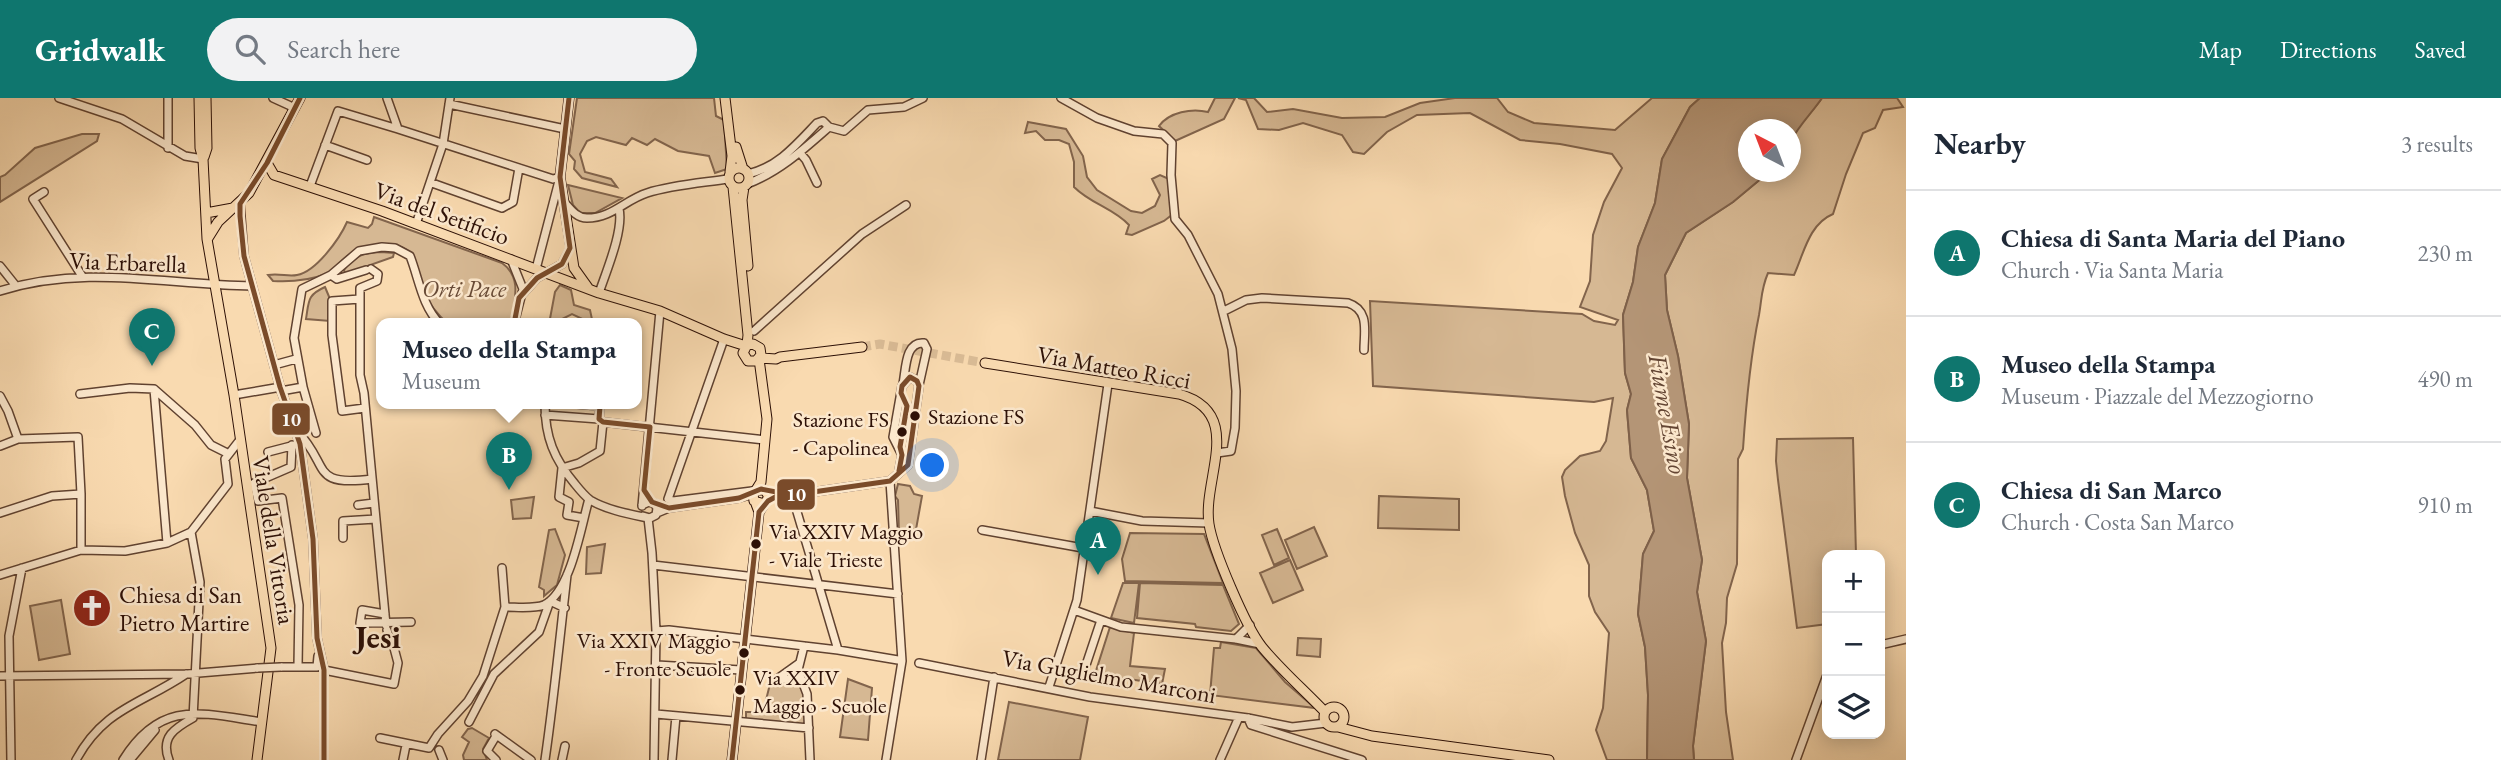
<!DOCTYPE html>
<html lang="en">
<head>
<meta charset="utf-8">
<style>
	:root { --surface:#fff; --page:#f2f2f3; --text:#1f2937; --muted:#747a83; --line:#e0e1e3; --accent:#0f766e }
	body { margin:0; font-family:"EB Garamond",serif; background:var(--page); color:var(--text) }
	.controls { position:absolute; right:21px; bottom:21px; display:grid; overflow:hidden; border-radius:14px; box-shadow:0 4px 18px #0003 }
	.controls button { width:63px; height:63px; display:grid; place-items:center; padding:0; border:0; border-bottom:2px solid var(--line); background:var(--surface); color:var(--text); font:35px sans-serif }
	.compass { position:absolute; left:1738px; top:21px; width:63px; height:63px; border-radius:50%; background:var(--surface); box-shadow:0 4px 18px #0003; rotate:318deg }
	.you { position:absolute; left:933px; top:368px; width:24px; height:24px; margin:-18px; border:5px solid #fff; border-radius:50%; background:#1a73e8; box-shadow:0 0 0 10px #1a73e833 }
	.badge { display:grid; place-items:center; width:46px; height:46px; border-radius:50%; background:var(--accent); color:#fff; font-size:23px; font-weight:700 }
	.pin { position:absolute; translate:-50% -58px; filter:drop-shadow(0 2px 4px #0008) }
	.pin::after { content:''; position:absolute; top:37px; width:24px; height:21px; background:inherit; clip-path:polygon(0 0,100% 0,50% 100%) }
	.popup { position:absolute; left:376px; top:220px; width:266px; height:91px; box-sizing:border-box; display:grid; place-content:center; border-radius:14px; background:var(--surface); filter:drop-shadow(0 2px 5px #0005); font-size:23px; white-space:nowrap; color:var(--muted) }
	.popup b { font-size:26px; color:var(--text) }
	.popup::after { content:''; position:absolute; left:50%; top:100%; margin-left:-14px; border:14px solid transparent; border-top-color:var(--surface) }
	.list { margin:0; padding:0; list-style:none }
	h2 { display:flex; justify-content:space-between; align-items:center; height:91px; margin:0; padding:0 28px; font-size:30px }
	h2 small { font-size:23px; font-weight:400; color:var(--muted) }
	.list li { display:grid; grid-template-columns:46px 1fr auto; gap:21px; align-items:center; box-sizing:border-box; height:126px; padding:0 28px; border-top:2px solid var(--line) }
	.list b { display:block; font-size:26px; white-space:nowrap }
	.list p { margin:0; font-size:23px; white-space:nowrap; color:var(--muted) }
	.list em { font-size:23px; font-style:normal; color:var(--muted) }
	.icon { flex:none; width:38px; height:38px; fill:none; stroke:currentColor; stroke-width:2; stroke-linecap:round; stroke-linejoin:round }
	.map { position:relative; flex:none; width:1906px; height:662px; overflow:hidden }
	header { display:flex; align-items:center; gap:42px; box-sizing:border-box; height:98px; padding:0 35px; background:var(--accent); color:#fff }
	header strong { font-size:33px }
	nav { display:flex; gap:38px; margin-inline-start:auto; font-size:24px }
	.search { width:490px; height:63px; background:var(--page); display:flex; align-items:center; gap:18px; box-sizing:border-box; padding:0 24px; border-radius:38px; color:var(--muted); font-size:26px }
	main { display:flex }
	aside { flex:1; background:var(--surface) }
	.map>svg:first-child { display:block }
	.green { fill:#d6b893; stroke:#82644c; stroke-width:2 }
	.water { fill:#b49576; stroke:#7e6049; stroke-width:2 }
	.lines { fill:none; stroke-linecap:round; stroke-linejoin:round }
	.major-tunnel { stroke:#dabc96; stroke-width:9; stroke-dasharray:9 4.5; stroke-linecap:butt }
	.minor-casing { stroke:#604230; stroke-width:10 }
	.major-casing { stroke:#2d1006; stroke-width:11 }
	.minor { stroke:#fbe7cc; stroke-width:7 }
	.major { stroke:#f9dab0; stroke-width:9 }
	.minor-bridge-casing { stroke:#604230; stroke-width:10; stroke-linecap:butt }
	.minor-bridge { stroke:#fbe7cc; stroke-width:7 }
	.bus-1-casing { stroke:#fbe7cc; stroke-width:10 }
	.bus-1 { stroke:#7a4b2a; stroke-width:5 }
	.bus-dot { fill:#2d1006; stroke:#fbe7cc; stroke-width:2.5 }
	.labels { text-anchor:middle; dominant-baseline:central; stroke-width:5; stroke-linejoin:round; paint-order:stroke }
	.bus-label { font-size:22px; fill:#2d1006; stroke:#fbe7cc; text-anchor:start }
	.street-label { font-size:24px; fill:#2d1006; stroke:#fbe7cc }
	.park-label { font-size:24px; font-style:italic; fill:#684b37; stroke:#fbe7cc }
	.poi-label { font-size:24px; fill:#2d1006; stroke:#fbe7cc; text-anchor:start }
	.water-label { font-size:26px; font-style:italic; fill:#634533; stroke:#fbe7cc }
	.district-label { font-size:32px; font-weight:bold; fill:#2d1006; stroke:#fbe7cc }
	.line-badge { stroke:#fbe7cc; stroke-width:2.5 }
	.badge-label { font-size:19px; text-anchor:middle; font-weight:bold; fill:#fff }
</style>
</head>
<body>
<header>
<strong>Gridwalk</strong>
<div class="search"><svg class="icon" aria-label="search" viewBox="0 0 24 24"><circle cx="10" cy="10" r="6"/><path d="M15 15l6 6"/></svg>Search here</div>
<nav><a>Map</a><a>Directions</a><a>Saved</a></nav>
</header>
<main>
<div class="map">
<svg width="1906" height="662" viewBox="0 0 1906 662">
	<rect width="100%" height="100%" fill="#f9dab0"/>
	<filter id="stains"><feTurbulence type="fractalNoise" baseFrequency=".00286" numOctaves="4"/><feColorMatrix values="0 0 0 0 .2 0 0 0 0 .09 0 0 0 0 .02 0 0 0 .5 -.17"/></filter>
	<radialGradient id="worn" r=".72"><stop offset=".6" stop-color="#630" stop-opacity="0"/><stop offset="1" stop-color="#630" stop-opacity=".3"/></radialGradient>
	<!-- green -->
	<path class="green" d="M577,0H714L716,18L724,22L727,71L715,75L709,58L678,53L655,41L647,47L632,40L626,47L596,39L587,43L580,56L585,74L611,81L617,89L582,80L574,71L575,63L569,56Z
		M1215,0H1235L1224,21L1175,43L1159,28C1169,14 1192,10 1208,14Z
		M1238,0H1254L1267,14L1293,11L1342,20L1385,19L1420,5L1455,0H1497L1508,14L1534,25L1615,32L1652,0H1700L1690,9L1662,61L1655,105L1638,149L1633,184L1623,217L1625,275L1631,296L1627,312L1631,360L1647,392L1654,433L1643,456L1638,516L1645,549L1648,597L1647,662H1607L1596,632L1603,610L1609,535L1595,514L1589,498V467L1575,435L1565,398L1562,379L1565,372L1580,358L1600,353L1606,343L1613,300L1594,304L1373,288L1370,203L1582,216L1594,223L1615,227L1618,222L1580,209L1590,183L1593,137L1604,104L1622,70L1612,56L1560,46L1520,42L1470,15L1417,17L1387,34L1364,56L1353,54L1342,37L1303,25L1279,32L1258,31L1246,2Z
		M1822,0H1897L1903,9L1883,12L1875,30L1863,35L1846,76L1833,116C1809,126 1804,155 1794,177L1768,175C1761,191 1762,200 1759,217C1750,261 1746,306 1743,351L1738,361L1737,466L1727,500L1726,525L1722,545L1726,614L1733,662H1694L1693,648L1706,543L1697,494L1702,462L1687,380L1689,326L1678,258L1667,212L1665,177L1686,135L1733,104L1769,74H1790C1791,64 1789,54 1791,45C1792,33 1814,12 1822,0Z
		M1028,24L1066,31L1083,58L1087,79L1097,92L1131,113L1142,115L1155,108L1160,97L1152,81L1160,77L1169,81L1173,116L1164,123L1132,137L1126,136L1129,127C1113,110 1091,106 1074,89V64L1069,46L1059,42H1045L1036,33L1025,35Z
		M82,36H99L97,43L0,104V79L5,77L35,50Z
		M568,87L622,100L595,115H580L573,107Z
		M374,119L502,165C523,180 514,203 511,226H448C438,217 430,208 425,196C419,184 419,160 407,152C392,141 360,148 346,159C339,164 334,173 326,176C308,183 292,184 273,183L268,177C280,175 288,179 297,177C316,174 340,140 347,124L368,130L372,126Z
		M381,154L394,155L393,159L345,176L344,172C353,158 365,154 381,154Z
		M560,187L571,192L574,207L590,212L593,226L572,216L560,222L558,226H549L555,194Z
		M325,189L330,201V223L306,221C309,203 307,197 325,189Z
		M1853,340L1856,457H1827V526L1797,530L1778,382L1776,363L1777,341Z
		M898,386L910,388L914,396L922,398L915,437H899L898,402L895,398Z
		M1379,398L1459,401V432L1378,430Z
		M534,399L531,420L513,421L511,402Z
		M1314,429L1327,458L1297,471L1285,442Z
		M555,431L565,457L557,487L544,498V492L539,489L549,432Z
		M1277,431L1289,460L1274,467L1262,437Z
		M1130,435L1204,436L1223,485L1125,483L1122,461Z
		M605,446L601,475L586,476L587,449Z
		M1290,462L1303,492L1273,505L1260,475Z
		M1123,485H1139L1134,525L1111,520Z
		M1140,485L1223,487L1239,526L1231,533L1196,529L1195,526L1137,520Z
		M61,502L70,556L39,562L30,508Z
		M1110,529L1134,535L1130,568L1165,571L1162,586L1095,576Z
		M1298,540L1321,541L1320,559L1297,557Z
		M1221,544L1256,550L1285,584L1315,610L1210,597L1214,550H1220Z
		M848,581L872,590L868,642L840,639Z
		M771,582L802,585L805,596L807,628L746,622V614H763Z
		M1009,604L1088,619L1080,662H998Z
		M472,630L489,640L483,651L487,662H464L463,657L469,644L462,639L468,631Z"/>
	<!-- water -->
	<path class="water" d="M1700,0H1822C1812,15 1799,27 1791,43L1790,32H1748V74H1769L1733,104L1686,135L1665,177L1667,212L1678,258L1689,326L1687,380L1702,462L1697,494L1706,543L1693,648L1694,662H1647L1648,597L1645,549L1638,516L1643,456L1654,433L1647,392L1631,360L1627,312L1631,296L1625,275L1623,217L1633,184L1638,149L1655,105L1662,61L1690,9Z"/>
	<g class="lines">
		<!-- major-tunnel -->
		<path class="major-tunnel" d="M862,249L880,246L985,265"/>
		<defs>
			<path id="minor" d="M59,0L122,21L185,58L203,61
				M168,0V50
				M273,0L295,10
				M387,0L398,31L553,81L560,79L536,171
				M1061,0L1097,20L1134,33L1163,36L1172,45L1171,77L1175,121L1188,137L1218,196L1232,251L1236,293L1235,330L1231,353L1217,355
				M449,6L565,31
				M325,47L367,62
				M800,55L806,62L817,85
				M748,76C778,69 796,47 817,25L823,23L829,29L844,33L868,12L904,9L923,0
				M432,85L502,110L513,104L519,70
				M747,86C779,74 804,51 829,29
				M310,88L338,13L398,31
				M44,94L33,101L82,178
				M565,105C571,112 577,120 587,120C612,120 625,102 647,95C672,87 701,85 728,81
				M240,106L244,158L280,289L300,346L313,441L317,540L324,572V662
				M416,126L443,46L450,0
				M511,161L523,191L514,226
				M0,168L16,188
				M371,171L378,176L377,183L360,190V277L364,295L386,527
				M331,177L337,181L366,172
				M0,193C86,166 166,187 252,188
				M599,195C606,174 624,132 619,111
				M519,200L537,180L562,166L570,151
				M360,201L332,203V237L342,313L365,310
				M1224,213L1246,202L1262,200L1348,205C1370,212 1364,234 1364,252
				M754,233L862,136L906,107
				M274,267L296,261
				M903,286C906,271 905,243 924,245L927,251L919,287
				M303,289L294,240L302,191L331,177L359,153L382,149L395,150L410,158C419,181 422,208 440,226
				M154,291L167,445
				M281,293L303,289L316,335
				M80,296L130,290L154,291L195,327L211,347L229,356
				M234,297L275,290
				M0,298L8,313L18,341
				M545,306C545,339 554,361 575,386C579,391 585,398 590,402C607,412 629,416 648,420L652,455L656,533L654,662
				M577,306L600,308L599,321
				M545,317L599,321L603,324L765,342
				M297,333C331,368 309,389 372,381
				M292,347L291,369L254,385L258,403L282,400L299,507L298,568
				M0,348L18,341L78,339L81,396V452
				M268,354L295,347
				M562,370L579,365L600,353L603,324
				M562,370L559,399L569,404L567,417L584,420
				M768,394L792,397L890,383L908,367L919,288L917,283L910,279L902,288L893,339L902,357L899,373
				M792,397L838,552
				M673,403L668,401L724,241
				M673,405V403L752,393
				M358,407L374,405
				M642,407L649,404L669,410
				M642,408L660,213
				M1090,413L1142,423L1209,425
				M0,415L52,398L81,396
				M657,415L669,410L739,400L753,396
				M643,418L650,420L656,417L657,410L654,405
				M982,432L1083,450
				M343,440V423L376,421
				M653,467L898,496
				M0,477L81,452L125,453L167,445L191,434
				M505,509C517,509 534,511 544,507C571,494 581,428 589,401
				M1074,512L1121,529L1236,541L1260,546
				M385,516L362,512L360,525L411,524
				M387,532L391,545
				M656,533L669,532L838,552L898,562
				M1236,541L1250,527
				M1880,547L1906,541
				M804,548L798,572L807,596L810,662
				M919,565L1090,599L1248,620L1292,629L1326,625
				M798,566L777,581L802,582
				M657,567L741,572
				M281,569H317L318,558
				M324,572L394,586L398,565L394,550
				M1084,573L1101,522
				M0,578L187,576L258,570
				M1049,589L1077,502L1108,286
				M656,616L809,630
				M1248,620L1251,627L1362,662
				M469,624L494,576L539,534L550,503L565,510
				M495,636L531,662
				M496,638L487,653L496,662
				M380,640L429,650L438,636L468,603L483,578L505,509L502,470
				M439,652L443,662
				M11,662L9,538L22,470
				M76,662C104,610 142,606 186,576
				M123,662C161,601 201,615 262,624
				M130,662L155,632
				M169,662C160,639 175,630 193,620L200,484L191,434L228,386L225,361L239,343
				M403,662L406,647
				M545,662C554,600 560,538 567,477
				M562,662L565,648
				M672,662L676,618
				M886,662L902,563L890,383
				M981,662L994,579
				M1220,662L1239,619
				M1796,662L1827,577"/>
			<path id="major" d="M199,0L200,50L203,61L207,141L234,297L271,550L257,662
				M569,0L560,79L574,170L589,191
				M725,0L732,58L730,74
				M736,49L743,71
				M204,59L207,50L206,0
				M267,65L274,77L382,113L599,195L660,213L724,241L746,248
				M729 80a10 10 0 1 1 20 0a10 10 0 1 1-20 0Z
				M733,89L748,237L747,247L743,255L748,263H756L761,257L760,250L753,246L747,247
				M744,89L742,102L748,168
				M206,115L233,110
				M208,140L218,124L249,95L300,0
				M760,260L776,261L780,259L862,249
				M985,265L1179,296C1246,315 1202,380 1209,426C1213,452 1246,529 1262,549C1281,572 1304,592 1325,614
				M756,392L761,384L767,321L759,261
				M759,414L769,399L765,392H756L753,396L754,403L764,406
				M1324 619a10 10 0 1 1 20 0a10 10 0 1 1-20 0Z
				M1338,629L1372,638L1549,662
				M732,662L759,414L756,406"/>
		</defs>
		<!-- minor casing -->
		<use href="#minor" class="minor-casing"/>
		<!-- major casing -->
		<use href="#major" class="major-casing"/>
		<!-- minor -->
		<use href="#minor" class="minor"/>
		<!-- major -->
		<use href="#major" class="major"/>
		<defs>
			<path id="minor-bridge" d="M258,570L281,569"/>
		</defs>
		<!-- minor-bridge casing -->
		<use href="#minor-bridge" class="minor-bridge-casing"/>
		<!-- minor-bridge -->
		<use href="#minor-bridge" class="minor-bridge"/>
		<defs>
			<path id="bus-1" d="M300,0L267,65L240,106V118L244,158L280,289L300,346L313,441L317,540L324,572V662
				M514,226L519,200L537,180L562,166L570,150L560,79L569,0
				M580,306L600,308L599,321L603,324L650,329L644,392L652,404L669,410L739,400L761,391L792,397L890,383L908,367L919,288L917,283L910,279L902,288L901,295L907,308L900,349L902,357L899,373
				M732,662L759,414L768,403L781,396"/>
		</defs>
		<!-- bus-1 casing -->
		<use href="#bus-1" class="bus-1-casing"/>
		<!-- bus-1 -->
		<use href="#bus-1" class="bus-1"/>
	</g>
	<!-- icons -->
	<defs>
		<symbol id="church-disc" viewBox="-11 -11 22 22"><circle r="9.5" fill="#8f2418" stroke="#fbe7cc"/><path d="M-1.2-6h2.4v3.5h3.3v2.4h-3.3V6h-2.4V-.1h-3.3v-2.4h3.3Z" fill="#fff"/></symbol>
	</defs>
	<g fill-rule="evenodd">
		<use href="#church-disc" x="70" y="488" width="44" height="44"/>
	</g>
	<!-- markers -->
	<g class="bus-dot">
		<circle cx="915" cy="318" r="6"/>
		<circle cx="902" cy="334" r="6"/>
		<circle cx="756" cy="446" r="6"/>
		<circle cx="744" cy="555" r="6"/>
		<circle cx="740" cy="592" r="6"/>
	</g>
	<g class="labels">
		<!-- bus labels -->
		<g class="bus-label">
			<text x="928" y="318">Stazione FS</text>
			<text x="889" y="321" text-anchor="end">Stazione FS<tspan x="889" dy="28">- Capolinea</tspan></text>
			<text x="769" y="433">Via XXIV Maggio<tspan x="769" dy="28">- Viale Trieste</tspan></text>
			<text x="731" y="542" text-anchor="end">Via XXIV Maggio<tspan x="731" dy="28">- Fronte Scuole</tspan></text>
			<text x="753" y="579">Via XXIV<tspan x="753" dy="28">Maggio - Scuole</tspan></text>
		</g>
		<!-- street labels -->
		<g class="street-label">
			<text transform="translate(442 115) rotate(20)">Via del Setificio</text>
			<text transform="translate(128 164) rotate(2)">Via Erbarella</text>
			<text transform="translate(1114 269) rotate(10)">Via Matteo Ricci</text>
			<text transform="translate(274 442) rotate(81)">Viale della Vittoria</text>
			<text transform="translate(1109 578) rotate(10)">Via Guglielmo Marconi</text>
		</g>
		<!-- park labels -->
		<g class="park-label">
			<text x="464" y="190">Orti Pace</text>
		</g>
		<!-- poi labels -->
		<g class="poi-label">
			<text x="119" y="496">Chiesa di San<tspan x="119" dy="28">Pietro Martire</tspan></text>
		</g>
		<!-- water labels -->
		<g class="water-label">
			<text transform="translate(1668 316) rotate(80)">Fiume Esino</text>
		</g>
		<!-- district labels -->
		<g class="district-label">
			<text x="378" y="539">Jesi</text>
		</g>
	</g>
	<g class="line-badge">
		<rect x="271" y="304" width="40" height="34" rx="7" fill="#7a4b2a"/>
		<rect x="776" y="380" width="40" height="33" rx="7" fill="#7a4b2a"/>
	</g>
	<g class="badge-label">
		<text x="291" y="328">10</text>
		<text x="796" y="403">10</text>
	</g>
	<rect width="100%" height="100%" filter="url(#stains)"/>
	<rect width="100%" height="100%" fill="url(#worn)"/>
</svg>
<div class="controls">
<button>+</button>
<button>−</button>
<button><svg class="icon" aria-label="layers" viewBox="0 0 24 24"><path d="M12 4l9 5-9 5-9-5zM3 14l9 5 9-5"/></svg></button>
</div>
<svg class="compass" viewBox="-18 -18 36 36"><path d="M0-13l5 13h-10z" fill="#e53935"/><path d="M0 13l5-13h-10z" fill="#747a83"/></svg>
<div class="you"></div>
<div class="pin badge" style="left:1098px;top:477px">A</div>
<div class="pin badge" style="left:509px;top:392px">B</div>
<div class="popup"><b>Museo della Stampa</b>Museum</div>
<div class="pin badge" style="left:152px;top:268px">C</div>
</div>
<aside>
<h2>Nearby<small>3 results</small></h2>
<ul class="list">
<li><span class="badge">A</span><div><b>Chiesa di Santa Maria del Piano</b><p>Church · Via Santa Maria</p></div><em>230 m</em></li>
<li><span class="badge">B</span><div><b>Museo della Stampa</b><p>Museum · Piazzale del Mezzogiorno</p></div><em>490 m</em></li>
<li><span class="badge">C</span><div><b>Chiesa di San Marco</b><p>Church · Costa San Marco</p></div><em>910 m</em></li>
</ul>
</aside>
</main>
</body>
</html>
